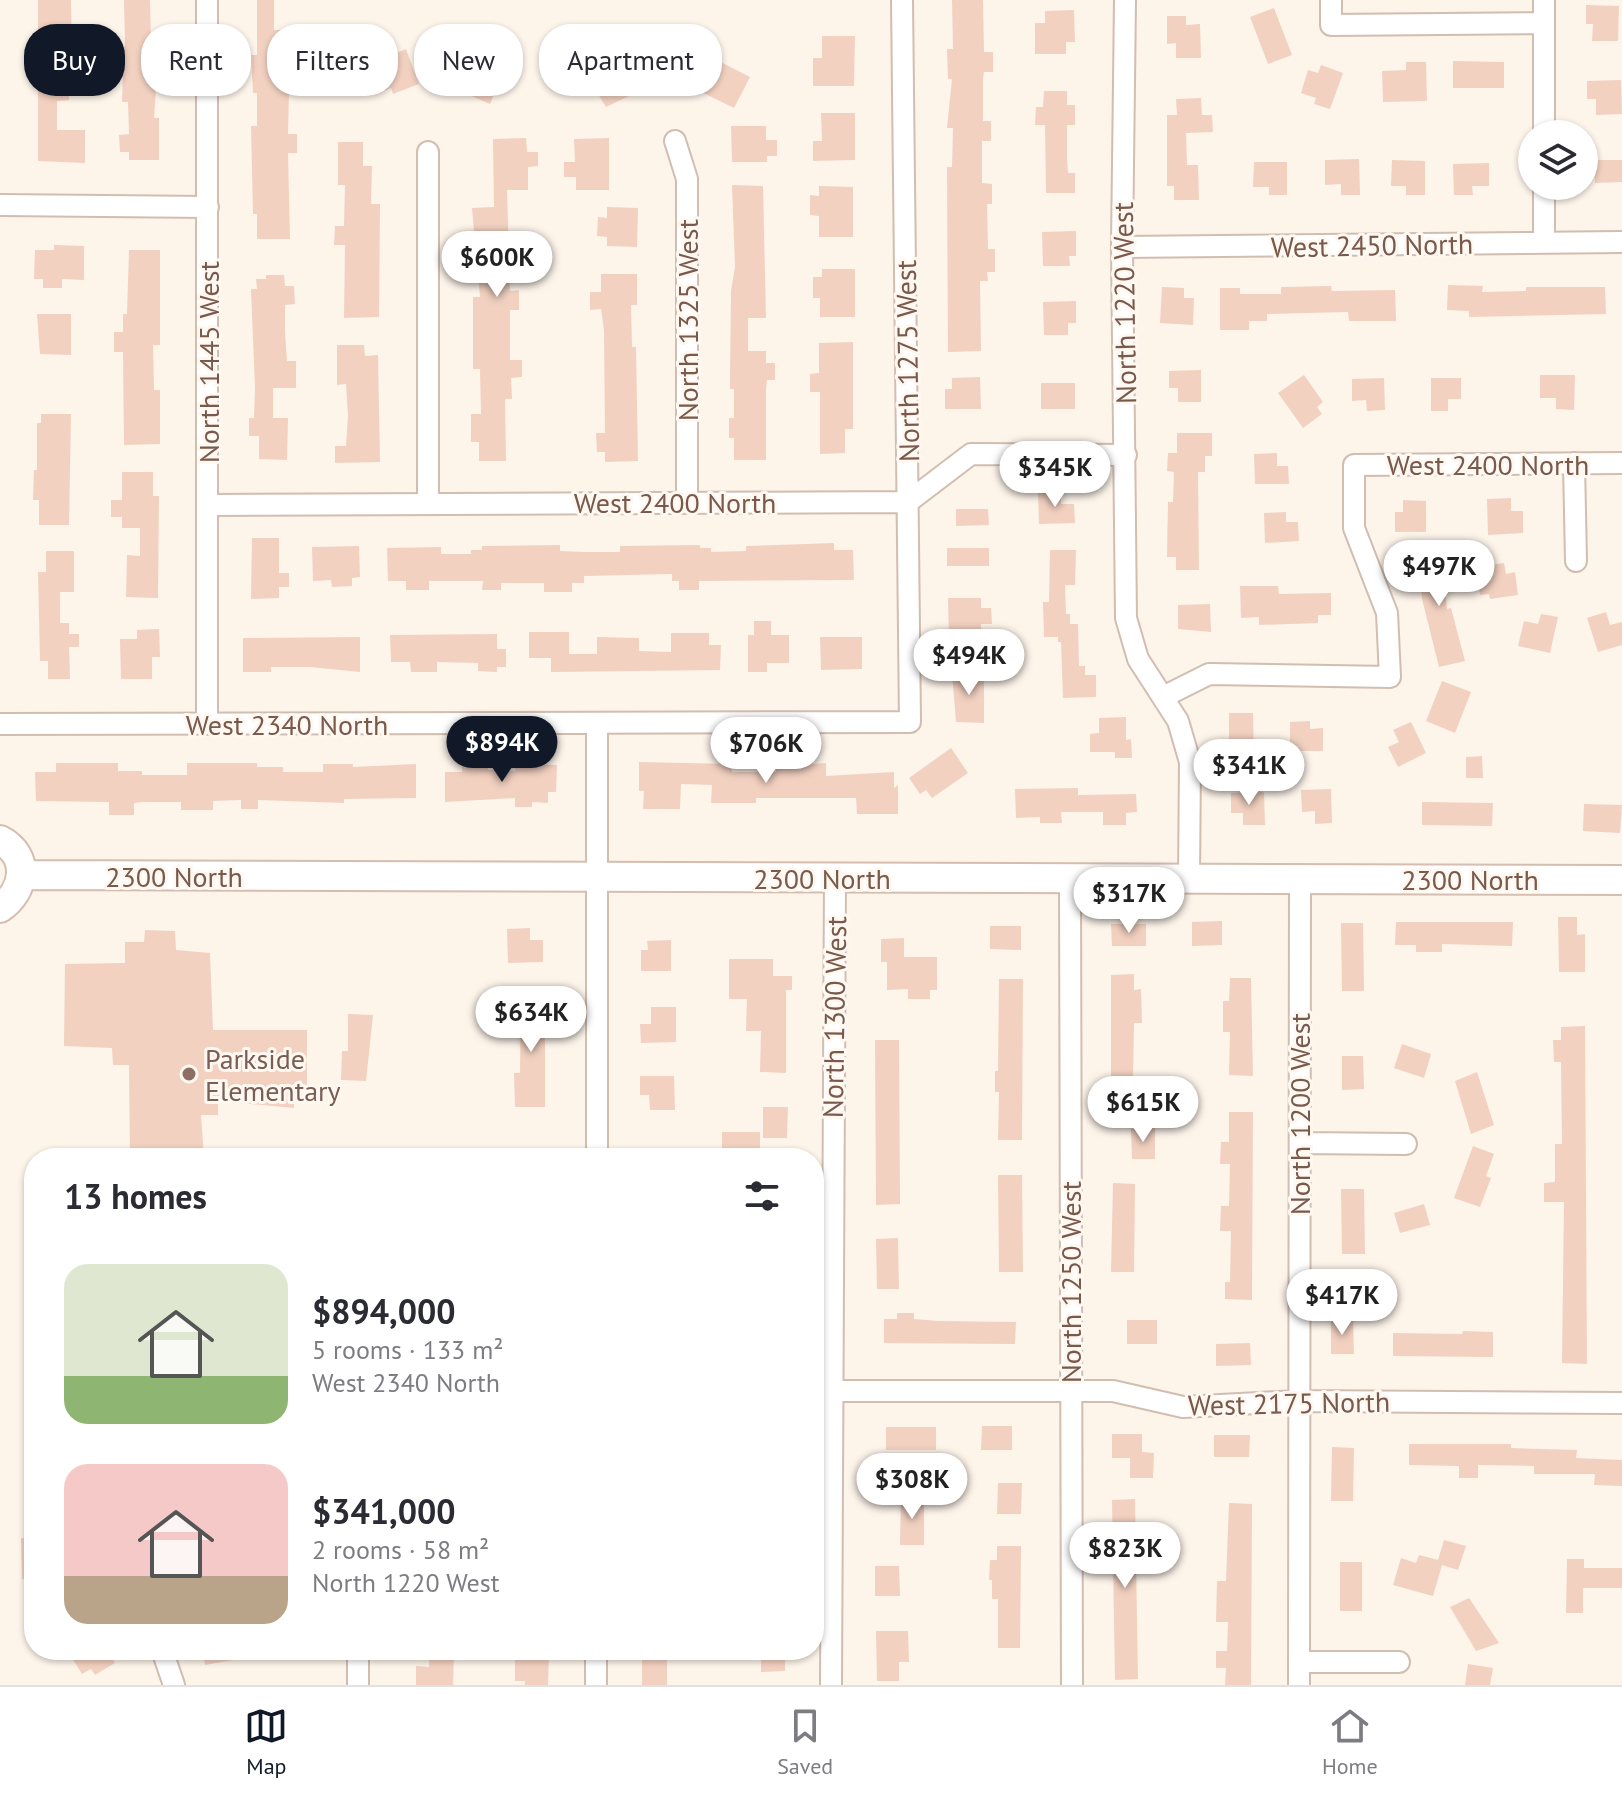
<!DOCTYPE html>
<meta charset="utf-8">
<style>
body{margin:0;font-family:"PT Sans",sans-serif;background:#f7f7f7;color:#2b2b33;height:100vh;display:flex;flex-direction:column;font-size:30px;white-space:nowrap}
*{box-sizing:border-box;margin:0}
p{font-size:26px;color:#7c7c81}
.icon{flex:none;width:44px;height:44px;fill:none;stroke:currentColor;stroke-width:2;stroke-linecap:round;stroke-linejoin:round}
.map{position:relative;flex:1;overflow:hidden}
.sheet{position:absolute;left:24px;top:1148px;width:800px;height:512px;display:flex;flex-direction:column;background:#fff;border-radius:32px;box-shadow:0 2px 6px #0004}
.sheet>*{flex:none}
.guide{position:absolute;left:24px;top:24px;width:800px;height:72px;display:flex;gap:16px}
.controls{position:absolute;left:1518px;top:120px;display:grid;gap:16px}
.controls a{display:grid;place-items:center;width:80px;height:80px;border-radius:50%;background:#fff;box-shadow:0 2px 6px #0004;font-size:40px}
.price{position:absolute;translate:-50% -68px;padding:0 18px;border-radius:28px;background:#fff;color:#222;font-size:26px;line-height:52px;filter:drop-shadow(0 2px 4px #0008)}
.price::after{content:'';position:absolute;left:50%;top:48px;width:24px;height:18px;margin-left:-12px;background:inherit;clip-path:polygon(0 0,100% 0,50% 100%)}
.price.selected{background:#111827;color:#fff}
ul{padding:0;list-style:none}
li{display:flex;align-items:center;gap:24px;height:200px;padding:0 40px}
li span{display:grid;place-items:center;flex:none;width:224px;height:160px;border-radius:24px;color:#555}
li>.icon{margin-inline-start:auto}
span .icon{width:96px;height:96px;fill:#fffc;stroke-width:1}
li b{font-size:34px}
h2{display:flex;justify-content:space-between;align-items:center;height:96px;padding:0 40px;font-size:34px}
.pill{padding:0 28px;border-radius:32px;background:#fff;box-shadow:0 2px 6px #0004;font-size:28px;line-height:72px}
.pill.selected{background:#111827;color:#fff}
.menu{display:flex;justify-content:space-around;align-items:center;height:112px;border-top:2px solid #e1e1e2;background:#fff;font-size:22px;color:#7c7c81}
.menu a{display:grid;justify-items:center;gap:4px}
.menu .selected{color:#111827}
.map>svg:first-child{display:block}
</style>
<div class="map">
<svg width="1622" height="1685" viewBox="0 0 1622 1685">
<rect width="100%" height="100%" fill="#fdf4ea"/>
<path fill="#f2d1c1" d="M38 0H71L72 54 80 53V85L69 86V100L57 101V130H85V163L38 161Z
M124 0H150L151 46H159L154 118H159V160H129V152H120L119 135 129 134 128 102H122L123 72 113 71V52H122L125 45Z
M257 0H274V30H290V59H299V79H290L289 93 288 134H297V153H288L290 239H257V214H253L251 126H257V93H253L251 55H257Z
M952 0H983L984 52H993V72H984L983 79V121H991V141H982V183L992 184V204H987L988 249H995V272H987L988 281H980L981 351 948 352 947 167H952L953 128H947L952 79H948L947 49H953Z
M1586 5 1619 6 1618 41H1592L1593 24H1586Z
M1274 8 1292 55 1268 64 1250 17Z
M1074 10 1075 42H1066V54H1035V23H1045V11Z
M1167 16H1186V25L1200 24 1201 58H1176V43L1167 44Z
M822 36H855L854 86H813V58H822Z
M615 47 628 69 636 63 650 86 606 107 590 81 610 68 602 55Z
M406 49 419 84 393 94 391 88 370 96 359 68Z
M697 50 750 77 734 108 681 82Z
M458 52 504 71 490 104 444 84Z
M1453 61 1504 62V88H1453Z
M1406 62H1426L1427 101 1383 102 1382 71 1406 70Z
M1321 65 1343 73 1330 109 1314 104 1316 98 1301 93 1308 70 1318 73Z
M1621 80 1622 114 1596 115V99H1587V81Z
M1044 91H1067V105H1075V125H1067V159L1068 173H1075V193H1046L1045 125H1035L1036 107H1043Z
M1201 98 1202 115H1212L1213 132 1186 133 1187 165H1198L1199 200H1174V186H1167V115H1177L1176 99Z
M821 113H855V160L813 161V141H822Z
M731 126H766V140H777V156H767V162H732Z
M526 138 527 152H538V166L528 167V190H507L510 291 519 290V310H510V360H522V377L511 378 512 399H505L506 461H479V442H471V414H481L480 369H473V297H480L472 208 494 207 493 139Z
M609 138V190H576V177H564V162H575L574 139Z
M338 142H363V166H372L371 204H380L379 317 344 318 345 245H334L335 226H344L345 185H338Z
M1359 159 1360 195H1341V184L1325 185V160Z
M1392 160 1425 161V195H1406V186H1391Z
M1594 160H1622V182L1595 183Z
M1254 162H1287V195H1269V187H1253Z
M1489 163V186H1472L1473 195H1454L1453 164Z
M732 185 763 186 766 318H748V351H766V363H775V380H767L766 390V460H734V438H729V418H734V389H730V378L731 291 735 267Z
M819 186 853 187V237H819V216L810 215V195L819 196Z
M607 207 638 208 637 247 607 246V237L597 236 598 217 607 218Z
M1076 231V256H1069L1070 266H1043L1042 232Z
M54 245 84 246V280L62 279V288H43V279H34L35 250H54Z
M129 250H160V345H153L154 390H160V444L124 445 123 352H114V332H123V314H127Z
M822 269H855V317H820V298H813V277H822Z
M601 274H637V305H631L632 347H636L638 461 605 462V452H597L596 433H605L604 330 601 309 590 310V292H601Z
M266 275H284L285 286H294L295 304 285 305V332L287 361H296V388H273V418H288L287 460 259 459V436H249V418H254L255 388 251 289H257L256 279H266Z
M1448 285 1483 286 1482 292 1526 291V287H1605L1606 314 1469 317V311L1447 310Z
M1331 286 1332 291 1395 290 1396 321H1349L1348 312 1267 314V321H1249V330H1220V288H1240V294H1281V287Z
M1162 287 1184 288V298H1194L1193 325 1160 323Z
M1076 301V323H1068V335H1044L1043 302Z
M37 314H71V355L40 354Z
M853 342V429H845V453L820 454V392H810V374L819 373V343Z
M337 345H364L365 356 378 355 380 462 335 463V446H346L348 416 346 384 337 385Z
M1201 370V402H1178V388H1169V371Z
M1304 375 1323 402 1317 407 1322 414 1303 428 1278 393Z
M1540 375H1575L1574 410 1556 409V398H1540Z
M980 377 981 409H945V389H952V378Z
M1384 378 1385 410 1367 411 1366 400 1352 401V379Z
M1431 378H1461V399H1448V411H1431Z
M1041 383H1075V409H1041Z
M41 414H71L69 525H39V500H33L34 470H37V423H41Z
M1177 433H1212V456H1205V472H1198L1199 570H1176V557H1167L1168 502H1173L1174 472 1167 471 1168 453H1177Z
M1277 453V466H1288L1289 484H1255L1254 454Z
M122 472H153V496H159L158 598 126 597 127 555 140 556V528H122V517H111V500H122Z
M1038 492H1061V504H1074L1075 523 1039 524Z
M1511 498V511H1523V533L1488 535 1487 499Z
M1403 500 1426 501V532H1395V512H1403Z
M956 509H988L989 525 956 526Z
M1286 512V522H1298L1299 541 1265 543 1264 513Z
M252 538H279V573H289V587H279V598L251 599Z
M834 543V550H853L854 580 699 581V590H679V581H672V574L584 576V583H572V592H544V583H501V590H482L483 581H429V590H406V581H388L387 548 441 547V554H471V550H482V546L560 545V551L584 552H620V546L700 545V548H711V552L746 551V546Z
M359 546 360 577 352 578V586L332 587 331 580 313 581 312 547Z
M947 548H989V566H947Z
M1441 548 1447 609 1451 608 1465 661 1439 667 1422 599 1417 550Z
M1050 550H1076L1075 585H1065L1066 614H1070V624H1078L1079 666H1085V675H1096V697L1063 698 1061 642H1058V637H1044L1043 602H1049Z
M46 551H74V592H60V623H69V634H79V647H69L70 679H48V661H40L38 572H46Z
M1504 563 1506 574 1515 572 1518 595 1490 599 1489 594 1480 595 1477 577 1485 576 1483 566Z
M1240 586H1278L1279 594 1331 593V615H1318V623L1259 625V617L1241 618Z
M948 598H981V608H991L992 624H981V640H949Z
M1210 604 1211 632 1178 629V605Z
M1606 612 1610 625 1622 622V645L1598 652 1587 618Z
M1541 614 1558 617 1550 653 1518 646 1524 621 1538 624Z
M754 621H771V635H789V663H767V672H748V635H754Z
M159 629 160 657H152V679H121L120 639H137V630Z
M529 632H569V654H597V637L639 638V651L671 652V633H709V645H721L720 670 551 672V658H529Z
M497 634V649H506V667H497V672L478 671V663L437 662V672H411L410 662H391L390 635Z
M360 637V672L310 667H271V672H243V638Z
M820 637H862V669L821 670Z
M952 673 984 674V723L956 722Z
M1442 681 1471 692 1455 733 1426 721Z
M1229 713H1253L1254 760H1229Z
M1126 717V740L1131 739 1132 758H1115V752H1090V734L1099 733V718Z
M1310 721V729L1323 728V751H1290V722Z
M1411 722 1426 753 1398 767 1388 747 1399 742 1393 730Z
M951 748 968 773 932 798 926 790 920 794 909 778Z
M1482 756 1483 778H1466V757Z
M462 762H488V770L515 771 516 764 557 765 556 792H548V803L532 802V807H515V798L445 802V772H462Z
M639 762 732 764V772H776V767L826 763V776L894 772V788L898 785V814H857L856 798H756V803H711L712 785 681 784 680 809H643L644 791H639Z
M56 763H118V771H142V775H187V763H257V767H283V772H323V764H353V767L416 764V798L344 799V803L258 800V809H241V800L213 801V810H181V802H142L134 803V815H109V802L36 801 35 772H56Z
M1078 788V795L1136 794 1137 812 1126 813V825H1103V812H1061L1062 823H1040V817L1016 818 1015 789Z
M1331 789 1332 823 1315 824V811L1302 812 1301 790Z
M1264 792 1265 825H1243V813H1231V793Z
M1422 802 1493 803 1492 826 1422 825Z
M1584 804 1622 805 1620 833 1583 831Z
M1558 917H1577V935L1585 934V972H1559Z
M1222 921V945L1192 946V922Z
M1396 922H1513L1512 946 1442 944V952H1416V945H1395Z
M1341 923H1363L1364 991H1342Z
M1111 924H1146V946H1112Z
M990 926H1021V950L990 949Z
M530 928V940H543V962L508 963 507 929Z
M145 930 175 931 176 950 210 953 213 1030H307V1085L294 1087V1108L218 1101V1115H201L204 1158H130L129 1065H113L112 1048 64 1046 65 964 125 963V942H144Z
M904 938V957H937V990H930V999H908V989L887 990V962H881V939Z
M671 940V971H641V950H648L647 941Z
M729 959H773V976H792V990H786V1073L760 1072 761 1031H746L747 999H729Z
M1134 974V990L1141 989 1142 1023H1134L1133 1077 1111 1076V975Z
M1230 978H1251L1253 1076 1229 1075 1230 1032H1223V1001H1229Z
M999 979H1023L1022 1140H998L999 1092H995V1071H998Z
M521 992H540V1012H545V1107H515L514 1073H520Z
M651 1007H676V1042L641 1043 640 1024H651Z
M348 1014 373 1015 366 1081 341 1080 342 1051H348Z
M1585 1026 1587 1364 1562 1363 1564 1202H1544V1183L1555 1182V1144H1562L1561 1062H1554L1553 1040H1561V1027Z
M875 1040H899L900 1204 876 1205Z
M1402 1044 1431 1054 1424 1078 1394 1068Z
M1342 1056H1363L1364 1089 1342 1090Z
M1477 1072 1494 1125 1471 1134 1455 1081Z
M640 1076H674L675 1110H650L649 1095H640Z
M763 1107H788L787 1138H763Z
M1229 1112H1253L1252 1300 1225 1299V1282H1230L1231 1231H1220L1221 1206H1229L1230 1164H1220L1221 1142H1229Z
M1155 1128V1159H1132L1131 1129Z
M722 1132H760V1158H722Z
M1473 1146 1494 1154 1486 1176 1491 1178 1480 1207 1454 1198Z
M998 1175H1022L1023 1272H999Z
M1113 1183 1135 1184 1134 1272H1111Z
M1341 1189H1364L1365 1254H1342Z
M1424 1204 1430 1225 1400 1233 1394 1213Z
M898 1238 899 1289H877L876 1239Z
M897 1313H914V1319L938 1321 1016 1322 1015 1344 884 1343V1319H897Z
M1127 1320H1157V1344H1127Z
M1331 1320H1353L1354 1354H1331Z
M1463 1331 1493 1332V1357L1393 1356V1333L1462 1334Z
M1250 1343 1251 1365 1216 1366V1344Z
M982 1426H1012V1450H981Z
M886 1427H936V1450H886Z
M1112 1434H1142V1452L1154 1453 1153 1478H1130V1458H1112Z
M1214 1435H1250L1249 1457H1214Z
M1409 1444H1511V1448L1577 1450 1576 1458 1622 1460V1486L1594 1485 1595 1474H1534V1466L1478 1465V1478H1459V1466L1409 1465Z
M1332 1447 1354 1448 1353 1501H1331Z
M998 1483H1022L1021 1514H997Z
M901 1496H924V1545H900Z
M1135 1499 1138 1679 1115 1680 1112 1500Z
M1229 1503 1252 1504 1251 1685H1225L1226 1668H1216V1651H1227L1228 1622H1216L1217 1581H1226Z
M21 1538H34V1579H22Z
M1444 1540 1466 1546 1458 1570 1442 1565 1433 1596 1393 1585 1401 1558 1416 1563 1419 1555 1438 1560Z
M997 1546H1021L1020 1648H998V1599H992V1580H989L990 1560H997Z
M1567 1559H1584V1568H1622V1588H1583V1613H1566Z
M1340 1562H1362V1611H1340Z
M875 1566H899L900 1596H875Z
M1469 1598 1499 1643 1476 1651 1450 1607Z
M876 1631H908L909 1662H899V1681H877Z
M67 1650H107L115 1663 95 1675 91 1669 82 1674Z
M203 1650H250V1657L205 1665Z
M761 1650H785V1671L761 1672Z
M429 1652 454 1653 453 1685H416V1666L429 1667Z
M515 1652 549 1653 548 1685H525V1681H515Z
M642 1654H667V1685H642Z
M1468 1664 1493 1668 1490 1685H1465Z"/>
<g fill="none" stroke-linecap="round" stroke-linejoin="round">
<defs>
<path id="street" d="M207 0V724
M1125 0 1122 247 1126 618 1138 659 1178 721 1190 762 1189 879
M1331 0V25L1544 23
M1544 134V0
M675 141 687 179V501
M0 205 208 207
M1544 243V186
M1122 247 1622 242
M1574 463 1576 561
M428 504V152
M208 505 908 502 971 454 1126 455
M1163 697 1209 674 1390 677 1387 613 1354 528V465L1622 463
M0 724 910 722 902 0
M1070 878 1072 1685
M1300 1143 1406 1144
M597 1158V723
M814 1391H1113L1183 1407 1298 1401 1622 1403
M162 1650 174 1685
M596 1650V1685
M1299 1662H1399
M358 1685V1650
M831 1685 835 878
M1299 1685 1300 879"/>
<path id="secondary" d="M0 840C31 856 25 891 0 908
M23 875 1622 880"/>
</defs>
<use href="#street" stroke="#d2bdb1" stroke-width="24"/>
<use href="#secondary" stroke="#d5bdaf" stroke-width="32"/>
<use href="#street" stroke="#fff" stroke-width="20"/>
<use href="#secondary" stroke="#fff" stroke-width="28"/>
</g>
<circle fill="#8d6e63" stroke="#fff8f1" stroke-width="3" cx="189" cy="1074" r="8"/>
<g text-anchor="middle" dominant-baseline="central" stroke-width="6" stroke-linejoin="round" paint-order="stroke">
<g font-size="28" fill="#78594c" stroke="#fff8f1">
<text transform="translate(1372 245) rotate(-1)">West 2450 North</text>
<text transform="translate(1124 303) rotate(-91)">North 1220 West</text>
<text transform="translate(687 320) rotate(-90)">North 1325 West</text>
<text transform="translate(907 361) rotate(-91)">North 1275 West</text>
<text transform="translate(208 362) rotate(-90)">North 1445 West</text>
<text x="1488" y="464">West 2400 North</text>
<text x="675" y="502">West 2400 North</text>
<text x="287" y="724">West 2340 North</text>
<text x="174" y="876">2300 North</text>
<text x="822" y="878">2300 North</text>
<text x="1470" y="879">2300 North</text>
<text transform="translate(834 1017) rotate(-89)">North 1300 West</text>
<text transform="translate(1299 1114) rotate(-90)">North 1200 West</text>
<text transform="translate(1070 1282) rotate(-90)">North 1250 West</text>
<text transform="translate(1289 1403) rotate(-1)">West 2175 North</text>
</g>
<g font-size="28" fill="#785e54" stroke="#fff8f1" text-anchor="start">
<text x="205" y="1058">Parkside<tspan x="205" dy="32">Elementary</tspan></text>
</g>
</g>
</svg>
<div class="controls">
<a><svg class="icon" aria-label="layers" viewBox="0 0 24 24"><path d="M12 4l9 5-9 5-9-5zM3 14l9 5 9-5"/></svg></a>
</div>
<b class="price" style="left:497px;top:299px">$600K</b>
<b class="price" style="left:1055px;top:509px">$345K</b>
<b class="price" style="left:1439px;top:608px">$497K</b>
<b class="price" style="left:969px;top:697px">$494K</b>
<b class="price selected" style="left:502px;top:784px">$894K</b>
<b class="price" style="left:766px;top:785px">$706K</b>
<b class="price" style="left:1249px;top:807px">$341K</b>
<b class="price" style="left:1129px;top:935px">$317K</b>
<b class="price" style="left:531px;top:1054px">$634K</b>
<b class="price" style="left:1143px;top:1144px">$615K</b>
<b class="price" style="left:1342px;top:1337px">$417K</b>
<b class="price" style="left:912px;top:1521px">$308K</b>
<b class="price" style="left:1125px;top:1590px">$823K</b>
<div class="guide">
<a class="pill selected">Buy</a>
<a class="pill">Rent</a>
<a class="pill">Filters</a>
<a class="pill">New</a>
<a class="pill">Apartment</a>
</div>
<section class="sheet">
<h2>13 homes<svg class="icon" aria-label="filters" viewBox="0 0 24 24"><path d="M4 7h16M4 17h16"/><circle cx="9" cy="7" r="2"/><circle cx="15" cy="17" r="2"/></svg></h2>
<ul>
<li><span style="background:linear-gradient(#dfe7d0 70%,#8fb573 0)"><svg class="icon" aria-label="home" viewBox="0 0 24 24"><path d="M3 11l9-7 9 7M6 9v11h12V9"/></svg></span><div><b>$894,000</b><p>5 rooms · 133 m²</p><p>West 2340 North</p></div></li>
<li><span style="background:linear-gradient(#f6c9c9 70%,#b9a48a 0)"><svg class="icon" aria-label="home" viewBox="0 0 24 24"><path d="M3 11l9-7 9 7M6 9v11h12V9"/></svg></span><div><b>$341,000</b><p>2 rooms · 58 m²</p><p>North 1220 West</p></div></li>
</ul>
</section>
</div>
<nav class="menu">
<a class="selected"><svg class="icon" aria-label="map" viewBox="0 0 24 24"><path d="M3 6l6-2 6 2 6-2v14l-6 2-6-2-6 2zM9 4v14M15 6v14"/></svg>Map</a>
<a><svg class="icon" aria-label="saved" viewBox="0 0 24 24"><path d="M7 4h10v16l-5-4-5 4z"/></svg>Saved</a>
<a><svg class="icon" aria-label="home" viewBox="0 0 24 24"><path d="M3 11l9-7 9 7M6 9v11h12V9"/></svg>Home</a>
</nav>
